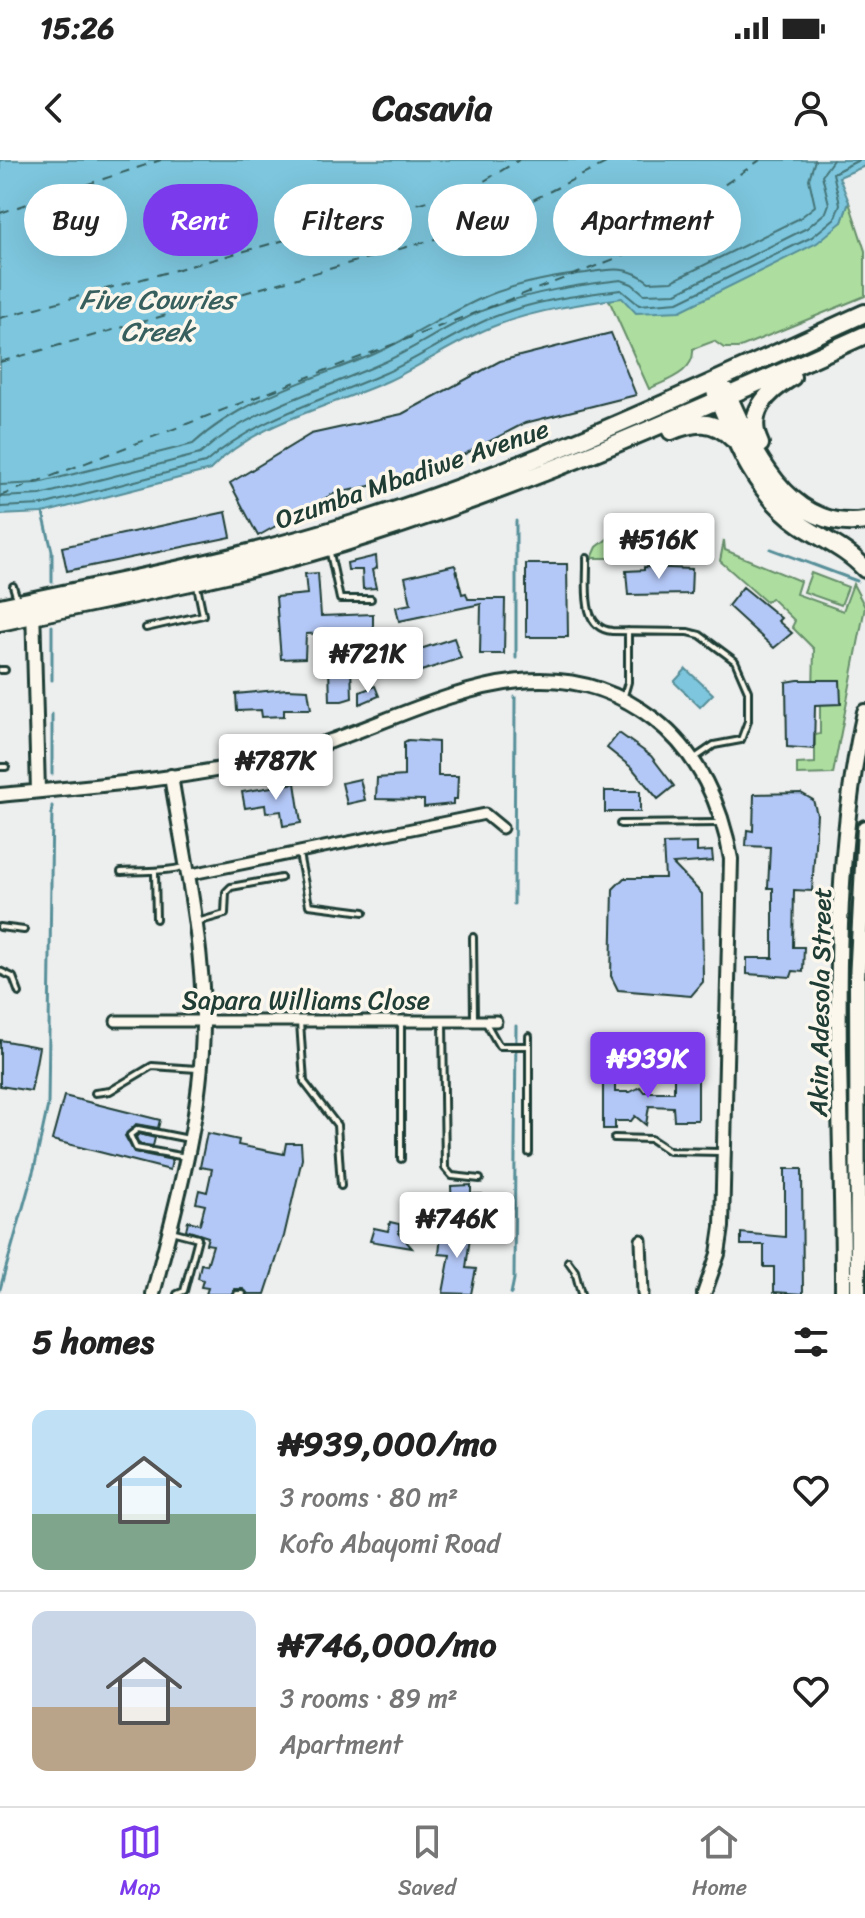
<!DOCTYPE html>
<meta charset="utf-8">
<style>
body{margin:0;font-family:Sriracha,sans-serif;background:#f6f6f6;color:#222;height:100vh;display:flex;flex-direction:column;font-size:30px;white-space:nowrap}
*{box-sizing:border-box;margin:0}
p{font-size:26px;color:#767676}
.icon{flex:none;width:44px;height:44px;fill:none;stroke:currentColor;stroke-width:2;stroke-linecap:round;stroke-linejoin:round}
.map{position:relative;height:1134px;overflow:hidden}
.sheet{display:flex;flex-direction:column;background:#fff;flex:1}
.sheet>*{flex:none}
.guide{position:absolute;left:24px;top:24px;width:818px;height:72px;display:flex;gap:16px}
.price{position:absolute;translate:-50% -68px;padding:0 18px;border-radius:8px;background:#fff;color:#222;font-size:26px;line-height:52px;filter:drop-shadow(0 2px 4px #0008)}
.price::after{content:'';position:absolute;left:50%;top:48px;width:24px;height:18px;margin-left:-12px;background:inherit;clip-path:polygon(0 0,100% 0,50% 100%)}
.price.selected{background:#7c3aed;color:#fff}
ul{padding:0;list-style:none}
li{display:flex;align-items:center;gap:24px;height:200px;padding:0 32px}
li+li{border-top:2px solid #e0e0e0}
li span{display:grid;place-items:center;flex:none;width:224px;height:160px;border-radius:16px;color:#555}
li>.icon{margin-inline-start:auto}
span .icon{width:96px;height:96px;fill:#fffc;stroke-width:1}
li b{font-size:34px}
h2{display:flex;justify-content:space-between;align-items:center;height:96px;padding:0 32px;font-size:34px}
.pill{padding:0 28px;border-radius:36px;background:#fff;box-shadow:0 8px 32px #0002;font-size:28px;line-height:72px}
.pill.selected{background:#7c3aed;color:#fff}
.status{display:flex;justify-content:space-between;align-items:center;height:56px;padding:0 40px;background:#fff;direction:ltr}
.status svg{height:22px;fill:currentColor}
header{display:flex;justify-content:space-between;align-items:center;height:104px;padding:0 32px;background:#fff;font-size:36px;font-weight:700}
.tab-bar{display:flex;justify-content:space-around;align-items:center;height:112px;border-top:2px solid #e0e0e0;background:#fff;font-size:22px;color:#767676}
.tab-bar a{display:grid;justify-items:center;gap:4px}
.tab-bar .selected{color:#7c3aed}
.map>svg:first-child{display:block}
</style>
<div class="status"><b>15:26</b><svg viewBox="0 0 49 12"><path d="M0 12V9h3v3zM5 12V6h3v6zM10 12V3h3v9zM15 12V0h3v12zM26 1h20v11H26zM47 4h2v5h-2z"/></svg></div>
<header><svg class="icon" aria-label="back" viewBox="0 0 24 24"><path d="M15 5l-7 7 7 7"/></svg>Casavia<svg class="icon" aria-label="person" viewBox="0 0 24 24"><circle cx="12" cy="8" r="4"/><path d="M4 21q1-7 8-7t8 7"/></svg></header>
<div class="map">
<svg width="865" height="1134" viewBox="0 0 865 1134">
<rect width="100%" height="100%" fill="#edeeee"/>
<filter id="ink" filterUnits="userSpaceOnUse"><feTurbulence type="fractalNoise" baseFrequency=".0125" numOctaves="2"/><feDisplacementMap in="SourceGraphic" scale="16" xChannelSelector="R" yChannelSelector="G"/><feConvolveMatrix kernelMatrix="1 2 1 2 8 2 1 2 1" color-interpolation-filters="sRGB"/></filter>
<g filter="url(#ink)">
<path fill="#adde9f" stroke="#668e6a" stroke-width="2" d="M849 42 865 91V136L738 188H724L714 181 693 189C695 212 667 220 649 229L609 140 842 62Z
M611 376 663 384 664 398H592L597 387Z
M724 380 725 390 800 421 796 434 843 451 853 424 865 447 833 614 797 615V604L815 603V575L820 574V535L813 534 814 489 792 467 795 461 771 438 766 442 720 401Z
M811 413 848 427 841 445 804 432Z"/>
<path fill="#7dc6dd" stroke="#578f99" stroke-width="2" d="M0 0H865V6L839 17 849 42 842 62 817 83 680 151 636 153 622 138C579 144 537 150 497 165 459 179 425 204 388 221 328 248 257 261 210 310L43 353 0 355Z
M686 509 713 534 700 547 674 522Z"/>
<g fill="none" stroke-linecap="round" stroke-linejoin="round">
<path stroke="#457478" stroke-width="2" d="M0 325 38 323 193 284C243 238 311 220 372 195 409 179 443 156 480 139 513 124 551 117 586 113 611 109 628 105 649 122L672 121 800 58 815 46 809 19 815 0
M0 337 40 335 200 294C251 248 318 232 380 204 417 188 451 162 489 148 532 132 576 125 621 120L632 124 644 134 676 133 807 68 826 52 829 44 822 15 833 0
M0 347 42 345 205 303C256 258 321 241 383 214 420 198 453 174 491 158 532 141 577 135 621 130L639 145 678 142 812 77 835 58 840 44 833 13 859 0"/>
<path stroke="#578f99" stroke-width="3" d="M43 353 52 391V422
M771 389 857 421
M52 466V520
M516 498V361
M52 554V614
M514 744 515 537
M0 1129 35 1005 48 945 52 646
M511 1134 514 1119 516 866"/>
<path stroke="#365f5e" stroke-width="2" stroke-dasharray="10 8" stroke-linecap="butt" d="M0 53 161 0
M0 158 471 29 519 0
M0 202 481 66 612 0
M0 336 622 96 760 0"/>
</g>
<path fill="#b4c8f7" stroke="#1f3d34" stroke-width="2" d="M611 173 636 235 525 263 426 314 333 334 258 376 230 323 311 274 402 254 500 201Z
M226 352 231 377 67 411 62 387Z
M376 396 377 408 372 410 376 428 363 429 362 410H348L347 403Z
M526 404H567L568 477H526Z
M455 405 462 434 466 433 468 439H505L504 494H480L481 444 399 461 396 447 411 444 405 417Z
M644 407 692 409 691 434 628 435 626 411 644 410Z
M318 413 321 456 373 454V471L350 472 352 538 342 541H330L328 473 306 474 305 498 281 499 276 437 307 434 305 414Z
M743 427 781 458 778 461 792 473 774 488 728 446Z
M454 478 461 498 409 515 402 495Z
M798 520H840L841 544 815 545 814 589 787 587 786 522Z
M375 526 379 536 360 544V532Z
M287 529 308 530 311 549H284V556L262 557 261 550 237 551 236 534Z
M619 573 651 596 674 626 658 639 632 608 607 588Z
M408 580 438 582V616H458L457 639H453V644L424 647V640L376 639 377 618 404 616V582Z
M360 619 365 640 347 644 342 623Z
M295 623 301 663 283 666 281 651 266 653 265 645 245 648 242 632Z
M605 631H640V652H605Z
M801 633 813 640 817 654 812 731 794 730 793 787H804L803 812 793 811 791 817 747 814V798H773V728H768L770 687 746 686 747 670 753 671 754 634Z
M697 683V692L712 691 713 701 673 704 702 734 703 822 691 836 618 830 611 816 613 729 624 718H665L663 684Z
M0 880 39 887 31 931 0 926Z
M603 906H615V932H630L640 927 644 932H674V915H698V960H674L673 947 649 946 646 965 635 956 631 961H615V969H603Z
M64 936 160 960 158 968 136 964 125 976 134 992 172 1000 170 1010 52 980Z
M207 973 239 980 238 985 284 994 286 983H301L302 999 284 1076 265 1134H248L243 1129H235L232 1134H206L208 1128 201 1127 203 1120 198 1118 201 1104 207 1105 213 1085 206 1084 208 1077 186 1070 188 1061 200 1064 205 1045 196 1043 199 1030 207 1032 212 1009 200 1007Z
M139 974 155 978 153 986 139 984 136 977Z
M785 1009H802L803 1134 774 1132V1107H764V1085H741V1073L785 1077Z
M471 1025V1034H482L483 1056H472V1051L452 1052 451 1026Z
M390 1062 399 1064V1073L412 1088 370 1081 374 1068 388 1071Z
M442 1066 471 1069 466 1108 476 1109 471 1134 443 1133 450 1095 439 1094Z"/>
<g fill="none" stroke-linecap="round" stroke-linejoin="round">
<defs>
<path id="lane" d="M330 393 340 439H371
M587 398C588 423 579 468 612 471L688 472 700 475 735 501 748 531V561L741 580 714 585 695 598
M13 426 17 439
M146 468 203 455 197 426
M0 510H5
M623 539 628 522V471
M0 607H6
M620 664 720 663
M299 694 309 745 364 752
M121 712C144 710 161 713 183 707
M155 713 156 759
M197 762 225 754 226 732 231 727 281 718
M0 767 24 770
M473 777 474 858
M0 811 13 817 19 833
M401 861V999
M300 862 304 922 337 965 341 1026
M443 863 445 1008 452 1016 480 1019
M486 863 499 886H528
M529 876V993
M95 933 110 931 152 906 197 909
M614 978 651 979 669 991 720 992
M186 997 136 988 130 975 138 969 189 979
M171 1071 198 1078 184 1131 177 1134
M568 1101 575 1111 581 1134
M237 1134H243"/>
<path id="street" d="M187 715 485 654 502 668
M116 861H496
M641 1080 643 1134"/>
<path id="secondary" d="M33 447 38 631
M0 635C94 626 190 619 282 596 405 566 532 465 654 559 698 593 722 645 731 699L722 1067 718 1094 704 1134
M153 1134C176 1046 202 956 203 865 204 782 184 698 171 616"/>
<path id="primary" d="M843 1134C844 944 823 739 865 552
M858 1134 857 820 865 668"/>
<path id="highway" d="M715 231C735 280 754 332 800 364 822 379 847 389 865 409
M726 231C751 288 788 373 865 361
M671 271C695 261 714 259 733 279
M760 284C745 253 767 232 792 217
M0 447C121 422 242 399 360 362 534 307 699 228 865 153
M0 462C124 435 250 414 371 374 540 320 703 248 865 175"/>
</defs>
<use href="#lane" stroke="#1f3d34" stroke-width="10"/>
<use href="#street" stroke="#1f3d34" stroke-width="15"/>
<use href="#secondary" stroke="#1f3d34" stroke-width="18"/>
<use href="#primary" stroke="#1f3d34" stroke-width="20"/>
<use href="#highway" stroke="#1f3d34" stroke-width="22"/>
<use href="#lane" stroke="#fbf7ec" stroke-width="4"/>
<use href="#street" stroke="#fbf7ec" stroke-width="9"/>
<use href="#secondary" stroke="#fbf7ec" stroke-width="12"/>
<use href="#primary" stroke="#fbf7ec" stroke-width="14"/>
<use href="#highway" stroke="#fbf7ec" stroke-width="16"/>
</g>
</g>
<g text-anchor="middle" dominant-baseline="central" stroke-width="7" stroke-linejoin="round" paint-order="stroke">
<g font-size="26" fill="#1f3d34" stroke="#fbf7ec">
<text transform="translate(412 314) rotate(-19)">Ozumba Mbadiwe Avenue</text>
<text x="306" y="840">Sapara Williams Close</text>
<text transform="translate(820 842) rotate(-89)">Akin Adesola Street</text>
</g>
<g font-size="28" font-style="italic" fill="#365f5e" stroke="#fbf7ec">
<text x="157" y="139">Five Cowries<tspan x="157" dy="32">Creek</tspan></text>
</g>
</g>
</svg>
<b class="price" style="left:659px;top:421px">₦516K</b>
<b class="price" style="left:368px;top:535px">₦721K</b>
<b class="price" style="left:276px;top:642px">₦787K</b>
<b class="price selected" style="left:648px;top:940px">₦939K</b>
<b class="price" style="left:457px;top:1100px">₦746K</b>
<div class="guide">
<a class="pill">Buy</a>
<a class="pill selected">Rent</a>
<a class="pill">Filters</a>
<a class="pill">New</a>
<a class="pill">Apartment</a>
</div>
</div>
<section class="sheet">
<h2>5 homes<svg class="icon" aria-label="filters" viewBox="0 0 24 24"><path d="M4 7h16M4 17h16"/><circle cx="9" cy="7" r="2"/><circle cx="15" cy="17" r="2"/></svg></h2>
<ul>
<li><span style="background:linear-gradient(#bfe0f5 65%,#7fa58c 0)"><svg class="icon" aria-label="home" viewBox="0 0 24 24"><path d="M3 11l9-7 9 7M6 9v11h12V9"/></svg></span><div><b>₦939,000/mo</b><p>3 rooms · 80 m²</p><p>Kofo Abayomi Road</p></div><svg class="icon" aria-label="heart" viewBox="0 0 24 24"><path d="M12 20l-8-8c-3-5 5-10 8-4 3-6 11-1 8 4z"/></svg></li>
<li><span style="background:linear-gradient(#c9d6e8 60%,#b9a48a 0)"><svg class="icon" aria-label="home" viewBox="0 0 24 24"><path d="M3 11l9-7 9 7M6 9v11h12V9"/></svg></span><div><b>₦746,000/mo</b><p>3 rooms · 89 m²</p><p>Apartment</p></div><svg class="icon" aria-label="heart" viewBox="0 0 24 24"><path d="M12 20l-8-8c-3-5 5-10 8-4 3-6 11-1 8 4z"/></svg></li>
</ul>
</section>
<nav class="tab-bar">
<a class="selected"><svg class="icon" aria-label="map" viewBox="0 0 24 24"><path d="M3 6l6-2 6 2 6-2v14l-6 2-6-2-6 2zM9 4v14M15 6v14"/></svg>Map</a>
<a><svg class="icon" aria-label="saved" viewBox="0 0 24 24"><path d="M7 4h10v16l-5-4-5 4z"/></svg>Saved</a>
<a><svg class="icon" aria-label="home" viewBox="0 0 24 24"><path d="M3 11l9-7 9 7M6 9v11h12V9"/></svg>Home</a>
</nav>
